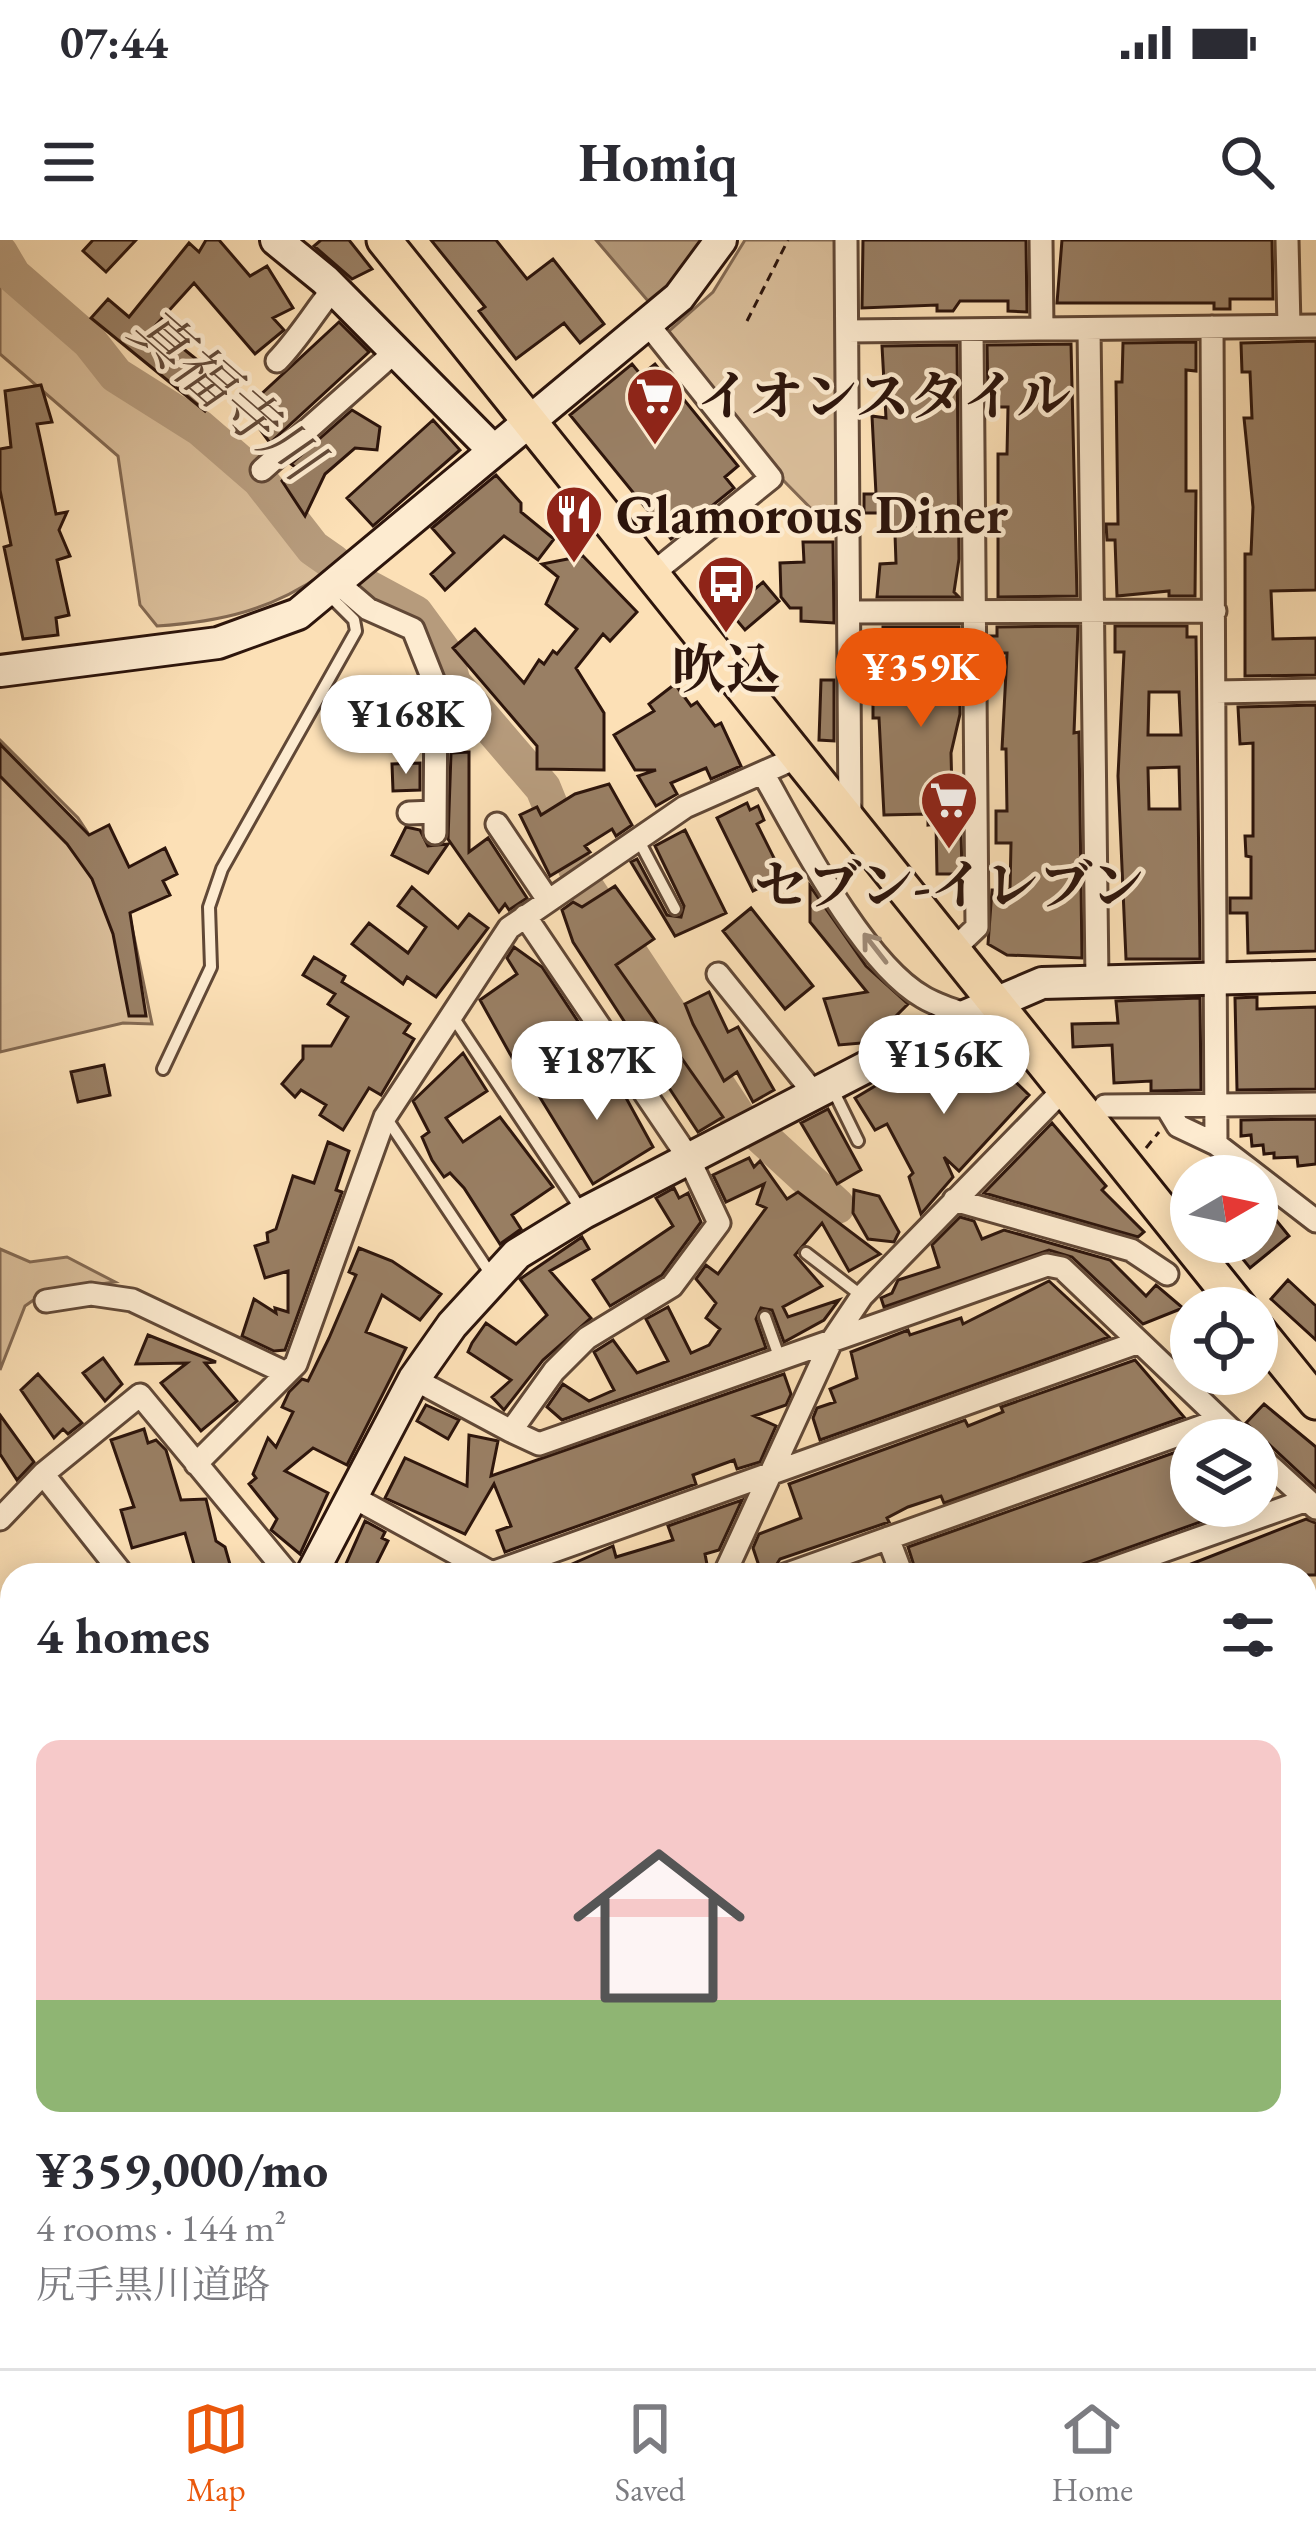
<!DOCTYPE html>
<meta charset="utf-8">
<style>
body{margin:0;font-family:"EB Garamond","Noto Serif JP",serif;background:#f7f7f7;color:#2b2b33;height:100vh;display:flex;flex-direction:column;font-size:45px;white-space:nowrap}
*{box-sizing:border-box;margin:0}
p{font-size:39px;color:#7c7c81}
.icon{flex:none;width:66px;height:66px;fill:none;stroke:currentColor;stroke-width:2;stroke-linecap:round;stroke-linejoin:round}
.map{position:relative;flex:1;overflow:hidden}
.side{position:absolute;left:0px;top:1323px;width:1317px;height:807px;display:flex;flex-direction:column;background:#fff;border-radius:36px 36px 0 0;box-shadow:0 6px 30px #0003}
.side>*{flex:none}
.needle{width:78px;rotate:81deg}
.controls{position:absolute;left:1170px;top:915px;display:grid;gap:24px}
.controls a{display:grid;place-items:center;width:108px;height:108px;border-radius:50%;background:#fff;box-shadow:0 6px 30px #0003;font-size:60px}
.price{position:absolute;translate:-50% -102px;padding:0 27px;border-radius:42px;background:#fff;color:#222;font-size:39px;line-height:78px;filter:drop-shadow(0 3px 6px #0008)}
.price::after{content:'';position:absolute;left:50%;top:72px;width:36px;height:27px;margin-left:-18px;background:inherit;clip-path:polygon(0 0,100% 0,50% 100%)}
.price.selected{background:#ea580c;color:#fff}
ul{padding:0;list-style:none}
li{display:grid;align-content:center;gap:24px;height:636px;padding:0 36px}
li+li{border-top:3px solid #e1e1e2}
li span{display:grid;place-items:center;height:372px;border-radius:24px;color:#555}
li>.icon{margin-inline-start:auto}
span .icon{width:216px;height:216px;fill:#fffc;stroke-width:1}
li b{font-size:51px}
h2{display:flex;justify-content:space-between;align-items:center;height:144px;padding:0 36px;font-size:51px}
.status{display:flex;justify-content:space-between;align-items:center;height:84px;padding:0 60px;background:#fff;direction:ltr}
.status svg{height:33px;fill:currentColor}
header{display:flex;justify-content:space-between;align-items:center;height:156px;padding:0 36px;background:#fff;font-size:54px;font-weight:700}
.tabs{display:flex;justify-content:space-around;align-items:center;height:168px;border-top:3px solid #e1e1e2;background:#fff;font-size:33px;color:#7c7c81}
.tabs a{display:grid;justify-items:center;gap:6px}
.tabs .selected{color:#ea580c}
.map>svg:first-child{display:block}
</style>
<div class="status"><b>07:44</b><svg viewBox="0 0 49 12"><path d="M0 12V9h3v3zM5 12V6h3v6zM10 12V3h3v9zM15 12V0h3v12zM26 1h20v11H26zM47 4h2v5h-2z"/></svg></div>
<header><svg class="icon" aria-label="menu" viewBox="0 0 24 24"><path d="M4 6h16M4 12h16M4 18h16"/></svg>Homiq<svg class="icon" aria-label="search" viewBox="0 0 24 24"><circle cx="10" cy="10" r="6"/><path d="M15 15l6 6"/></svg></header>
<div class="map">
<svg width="1316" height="2128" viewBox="0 0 1316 2128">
<rect width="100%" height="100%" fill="#fce0b6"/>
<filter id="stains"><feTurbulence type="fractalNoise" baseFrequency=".00167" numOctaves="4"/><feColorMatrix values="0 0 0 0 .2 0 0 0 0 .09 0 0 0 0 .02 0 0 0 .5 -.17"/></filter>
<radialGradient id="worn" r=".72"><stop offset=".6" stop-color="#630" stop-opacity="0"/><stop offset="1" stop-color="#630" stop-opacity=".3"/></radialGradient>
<path fill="#d9bd99" stroke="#836952" stroke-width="3" d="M745 0H835L836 294 782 239 667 93 713 52Z
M0 21 117 143 200 194 256 245 324 323 323 334C271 370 220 382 157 386L140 365 118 216 0 114Z
M0 500 78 578 124 648 152 784 123 783 0 812Z
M0 1009 30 1022 67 1017 115 1042 45 1052 25 1066 0 1130Z"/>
<path fill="#b69b7c" stroke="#7f654f" stroke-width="3" d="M596 0H704L673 41 648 61Z"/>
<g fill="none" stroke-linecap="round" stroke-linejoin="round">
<path stroke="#b69b7c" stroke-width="36" d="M0 13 13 35 90 102 116 135 200 188 260 240 313 308 333 322
M365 346 415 373 445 414 453 443 543 548 577 631
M585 646 737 875
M762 897 837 966"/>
</g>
<path fill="#997f64" stroke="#2d150c" stroke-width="3" fill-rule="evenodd" d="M93 0H136L106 32 83 11Z
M206 0H219L250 36 267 26 293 68 273 78 284 90 255 114 194 43 155 86 226 143 205 171 91 78 108 59 129 77 189 3 199 12Z
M321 0H349L372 29 352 39 314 6Z
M431 0H496L527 39 553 19 604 84 580 103 564 83 516 119 479 71 485 67Z
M863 0H1026L1027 72 1008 71V61H960L953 71H937V65L862 68Z
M1062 0H1272L1273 59H1230V69H1214V63H1057Z
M339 82 369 112 270 203 245 169Z
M1316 101V350L1271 351 1273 399 1316 398V435L1245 436V314H1251L1253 267 1244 178H1252L1250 132H1242L1241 103Z
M1196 102V131L1186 130V251H1196L1195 356H1169V351L1117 356 1115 300H1107L1106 284H1118L1116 142H1122L1123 103Z
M1071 104 1077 356 998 357V214H1007L1008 167H993V157H988L987 105Z
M957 105 959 319 954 352 959 357H877L880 324 896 323 895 294H882L883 273H864V254H876L872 176 886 178 882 106Z
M632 124 641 135 655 124 738 226 725 237 734 248 671 299 570 175Z
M41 145 52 182 37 184 42 207 56 274 67 272 59 290 70 316 57 320 69 375 56 378 58 395 23 399 4 307 11 305 0 250V209L11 207 5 151Z
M352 170 380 187 377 210 355 208 325 234 305 276 282 241 295 227 291 224Z
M433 180 460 210 373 286 347 258Z
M496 235 521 263V272L554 299 538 320 504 296 445 350 431 334 454 313 432 288Z
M803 302H833L834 383 801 381V368H790L781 357 780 323 804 322Z
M583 316 637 372 610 401 603 394 576 428 604 473V530L537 529V506L453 408 475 389 524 443 539 420 544 424 553 411 557 414 577 389 546 364 558 337 542 324Z
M763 342 779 361 745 390 729 371Z
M1078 386 1074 493 1079 492 1082 718 1007 715 988 704 992 650H1010L1011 603H996V571H1007L1006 509H1002L1007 413H990V396H997V387Z
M1115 386H1187V397H1196L1200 719H1126L1118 536 1124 412H1115ZM1149 452H1179L1181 495H1148ZM1179 527 1180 569H1149L1148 528Z
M883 387H959L960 474 951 513 953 591H961L962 634H937L936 584 928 585V574L884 575 879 478H873V456L883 457Z
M821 440H834V501L819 500Z
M675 444 691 466 697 462 715 486 721 483 741 526 711 539 706 528 671 543 677 554 656 566 638 536 656 530H635L614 495 654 471 649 464Z
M1316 465V711L1248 713 1247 673H1230V658H1251V617L1246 616 1245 596H1253V503L1240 504 1238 467Z
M462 468 482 493 462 509 451 494V477Z
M0 504 89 595 109 585 129 627 165 608 177 634 163 641 170 655 130 673 146 776H129L113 694 92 639 67 604 0 536Z
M469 512V612L488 598 527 658 509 670 505 664 499 672 448 599 451 513Z
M420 523V550L393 551 392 524Z
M609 544 632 585 616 596 612 589 585 606 590 612 550 636 520 575 537 567 541 575 575 554Z
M747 563 750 570 758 566 764 580 757 584 783 636 753 651 717 578Z
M406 587 420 590 428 606 448 604 428 633 392 615Z
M685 590 726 673 675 696 631 622 637 619 667 675 681 677 684 666 655 606Z
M615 646 654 699 616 725 723 877 698 892 654 825 661 820 641 794 635 798 573 702 562 670 573 662 582 667Z
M810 646 866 726 908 764 890 782V793L873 802 839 805 824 759 867 752 810 682Z
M412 647 458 688 469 674 488 688 436 757 407 737 403 744 352 704 369 683 408 713 426 687 398 666Z
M751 668 813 746 785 769 723 691Z
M514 707 542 727 585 792 581 795 585 802 554 824 546 812 519 830 480 760 517 734 507 718Z
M314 717 345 736 342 742 410 784 404 793 414 799 381 855 369 848 343 890 320 875 326 865 301 850 295 857 282 844 303 819V806H331L348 777 328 764 335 754 303 735Z
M709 752 728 792 738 787 774 850 753 862 737 832 724 841 693 784 685 764Z
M1257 757V769L1316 767V849L1237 850 1235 758Z
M1200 758 1201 850 1151 851V841L1114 843 1112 805 1073 807 1072 784 1118 783 1116 761Z
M989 804 999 826 1029 855 959 931 944 917 953 937 921 974 909 937 913 933 887 884 875 890 855 858 892 836 902 848Z
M463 813 487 851 446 878 463 902 500 877 553 947 512 975 521 989 500 1004 464 948 450 933 444 937 432 920 422 897 429 892 413 861Z
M104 825 110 855 78 862 71 832Z
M608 825 653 907 593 944 536 851 555 838 567 855Z
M828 869 861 930 837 944 801 883Z
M1316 879V924L1298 926 1297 917 1274 918V913L1264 914 1263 905 1252 906 1251 895 1241 896V880Z
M1052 883 1106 946 1102 950 1144 992 1138 997 984 953Z
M328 902 349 911 336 950 342 952 285 1110 274 1111 242 1096 254 1059 276 1073 275 1068 288 1072V1031L265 1038 255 1006 268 1002 267 993 276 989 293 936 314 943Z
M749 918 754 927 760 921 787 959 798 952 880 1014 849 1031 822 983 795 1015 822 1046 783 1067 788 1077 839 1060 824 1080 784 1102 772 1070 761 1068 756 1079 766 1108 562 1180 547 1167 563 1144 589 1161 614 1150 594 1112 613 1100 637 1133 668 1121 646 1079 668 1067 691 1113 709 1105 720 1089 706 1078 716 1063 696 1039 706 1025 718 1034 766 968 757 964 764 944 726 962 713 935Z
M674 948 679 958 688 953 701 982 662 1035 610 1066 593 1040 673 986 656 958Z
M854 950 879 956 899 992 894 1002 868 999 853 973Z
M1257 972 1268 986 1276 980 1289 996 1250 1028 1229 1002H1257Z
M960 977 974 981 982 999 1004 990 1110 1020 1146 1056 1156 1045 1183 1068 1143 1084 1072 1017 1049 1010 884 1067 881 1058 892 1053 898 1040 939 1027 932 1005Z
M582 997 589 1009 550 1031 591 1078 543 1120 504 1170 492 1157 511 1140 468 1112 472 1103 486 1083 516 1104 547 1075 520 1039Z
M359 1008 392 1021 441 1054 420 1080 382 1055 366 1092 406 1108 347 1225 313 1208 285 1231 328 1253 300 1314 271 1290 277 1279 249 1244 256 1238 253 1234 268 1198 276 1207 293 1172 282 1167 289 1152 302 1139 308 1141 329 1098 356 1035 349 1032Z
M1288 1040 1316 1066V1100L1271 1059Z
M1049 1041 1109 1097 820 1200 813 1178 817 1168 835 1162 830 1149 857 1138 851 1112 908 1090 910 1095 961 1078 963 1084Z
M148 1095 216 1122 205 1123 237 1161 201 1191 161 1143 187 1123 136 1124Z
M103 1118 122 1144 105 1161 83 1133Z
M1135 1120 1184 1177 944 1263 941 1256 908 1267 887 1278 889 1282 780 1319 770 1335H762L753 1308 759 1294 801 1278 789 1244 965 1180 968 1186 1003 1172 1001 1167Z
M38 1134 82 1183 68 1194 63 1189 54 1198 21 1150Z
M784 1134 791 1154 786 1165 754 1176 776 1186 760 1222 737 1229 734 1220 693 1235 696 1244 505 1312 497 1291 511 1286 494 1244 465 1294 385 1258 405 1218 467 1246 469 1195 498 1201 491 1236Z
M1264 1164 1316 1207V1248L1246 1183Z
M426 1165 459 1180 448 1199 417 1181Z
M0 1175 34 1222 17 1240 0 1214Z
M144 1189 148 1203 156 1200 166 1210 181 1260 206 1259 216 1301 225 1307 233 1335H197L185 1293 132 1308 121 1270 134 1267 111 1200Z
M1179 1211 1191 1242V1266H1245L1052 1335H917L908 1307Z
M742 1260 719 1310 705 1314 709 1335H648L646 1328 637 1327 614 1335H547L613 1306 616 1317 673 1300 668 1286Z
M1306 1279 1316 1283V1335H1264L1261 1328 1244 1335H1163Z
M365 1281 385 1292 382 1298 388 1301 371 1335H341Z"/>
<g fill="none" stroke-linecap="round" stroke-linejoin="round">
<defs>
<path id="lane" d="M638 599 675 669
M453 777 582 971
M163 829 211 727 209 667 222 629 356 391 354 380 328 354
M833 850 858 901
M387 879 492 1036
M806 1013 862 1056
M765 1077 780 1119"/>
<path id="street" d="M846 0 850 582
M1041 0 1042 89
M1287 0 1289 86
M647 83 771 238 652 334
M1212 87 1216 904
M1089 89 1097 739
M847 91 1316 86
M277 121C300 97 314 72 334 48
M262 230 396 111
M340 345 368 369 413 389 436 447 435 593
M851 372 1215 371
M1216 452 1316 450
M764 535C799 597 863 723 923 757 936 765 953 770 967 775
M409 573 435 572
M497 584 548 660
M525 676 688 917 719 983 672 1046 587 1098 554 1131 511 1191 539 1204 1047 1025 1062 1028 1242 1200
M953 710 977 687 972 90
M718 734 814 853
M1105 866 1316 864
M1166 866 1178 886 1216 904 1316 981
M954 960 1131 1010 1167 1034
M46 1061 91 1054 132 1060 286 1133
M414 1139 511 1191
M1257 1214 1316 1268
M196 1224 296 1124 385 877 509 688 685 567 798 517
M43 1234 123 1335
M353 1257 492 1333 1139 1102
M0 1279 43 1234 140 1155 289 1335
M888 1298 902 1335
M724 1335 831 1102 862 1056 1064 849
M785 1335 1220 1180
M1095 1335 1307 1260
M1305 1374 1316 1370
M0 1382 12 1397
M1305 1483 1316 1479
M1305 1585 1316 1616
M0 1594 12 1609
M0 1694 12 1700
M1305 1703 1316 1699
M1305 1838 1316 1762
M0 2017 12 2024
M0 2103 12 2081
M588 2118 599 2128
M137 2128 142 2118
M281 2128 287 2118
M621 2128 634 2118
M815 2128 829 2118
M976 2128 980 2118
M1262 2128 1264 2118"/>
<path id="secondary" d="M276 0 325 40 491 208
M0 431 218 403 298 374 679 57 721 0
M311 1335 414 1139 452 1085 517 1014 584 973 967 775 1042 743 1316 736
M0 1664 12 1653
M0 1853 12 1859
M407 2118 415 2128"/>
<path id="primary" d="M384 0 1240 1068
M1257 1089 1316 1162"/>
</defs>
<use href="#lane" stroke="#614836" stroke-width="16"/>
<use href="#street" stroke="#614836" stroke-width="27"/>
<use href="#secondary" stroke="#2d150c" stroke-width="36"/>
<use href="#primary" stroke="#2d150c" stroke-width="39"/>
<path stroke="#2d150c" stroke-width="3" stroke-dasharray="9 6" stroke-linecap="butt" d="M747 81 788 0
M1146 908 1159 892
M1305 1872 1316 1873"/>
<use href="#lane" stroke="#fdebd0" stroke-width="10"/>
<use href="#street" stroke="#fdebd0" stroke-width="21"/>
<use href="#secondary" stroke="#fdebd0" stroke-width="30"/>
<use href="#primary" stroke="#fce0b6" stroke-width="33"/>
</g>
<defs><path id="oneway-shaft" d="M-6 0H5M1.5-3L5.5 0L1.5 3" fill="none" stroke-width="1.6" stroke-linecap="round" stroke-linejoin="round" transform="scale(3)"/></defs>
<use stroke="#9f8b78" href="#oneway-shaft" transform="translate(875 708) rotate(-128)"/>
<defs>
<symbol id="supermarket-pin" viewBox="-11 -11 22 30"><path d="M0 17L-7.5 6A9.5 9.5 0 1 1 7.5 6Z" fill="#8f2418" stroke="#fdebd0"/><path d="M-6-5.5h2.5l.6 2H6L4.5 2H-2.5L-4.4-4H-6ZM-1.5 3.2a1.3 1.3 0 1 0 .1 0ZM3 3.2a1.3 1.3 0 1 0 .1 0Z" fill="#fff"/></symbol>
<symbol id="restaurant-pin" viewBox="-11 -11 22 30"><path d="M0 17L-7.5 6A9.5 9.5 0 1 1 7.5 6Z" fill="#8f2418" stroke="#fdebd0"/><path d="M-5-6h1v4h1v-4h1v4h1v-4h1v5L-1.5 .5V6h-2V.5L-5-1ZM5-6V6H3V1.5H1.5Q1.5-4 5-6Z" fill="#fff"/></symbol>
<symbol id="bus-pin" viewBox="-11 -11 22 30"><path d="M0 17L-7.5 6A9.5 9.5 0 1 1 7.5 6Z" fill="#8f2418" stroke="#fdebd0"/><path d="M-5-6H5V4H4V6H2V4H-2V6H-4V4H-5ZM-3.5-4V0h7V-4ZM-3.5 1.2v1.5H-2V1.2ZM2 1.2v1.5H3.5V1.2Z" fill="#fff"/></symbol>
</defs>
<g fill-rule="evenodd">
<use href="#supermarket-pin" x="622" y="123" width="66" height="90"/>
<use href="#restaurant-pin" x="541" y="241" width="66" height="90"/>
<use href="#bus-pin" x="693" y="311" width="66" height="90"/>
<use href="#supermarket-pin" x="916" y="527" width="66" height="90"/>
</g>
<g text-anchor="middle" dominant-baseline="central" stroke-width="9" stroke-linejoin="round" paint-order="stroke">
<g font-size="54" font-weight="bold" fill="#2d150c" stroke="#fdebd0" text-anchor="start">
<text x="697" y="156">イオンスタイル</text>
<text x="616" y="274">Glamorous Diner</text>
<text x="726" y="429" text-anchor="middle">吹込</text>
<text x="949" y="645" text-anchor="middle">セブン-イレブン</text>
</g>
<g font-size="57" font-style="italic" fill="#644b39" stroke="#fdebd0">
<text transform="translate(226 153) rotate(41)">真福寺川</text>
</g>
</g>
<rect width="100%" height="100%" filter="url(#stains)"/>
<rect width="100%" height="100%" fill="url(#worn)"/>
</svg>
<div class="controls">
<a><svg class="needle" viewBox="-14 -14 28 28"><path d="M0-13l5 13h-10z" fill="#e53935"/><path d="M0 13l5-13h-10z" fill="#7c7c81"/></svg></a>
<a><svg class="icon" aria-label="locate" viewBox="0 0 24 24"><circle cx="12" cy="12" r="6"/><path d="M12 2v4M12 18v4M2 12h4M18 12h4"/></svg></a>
<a><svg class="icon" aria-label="layers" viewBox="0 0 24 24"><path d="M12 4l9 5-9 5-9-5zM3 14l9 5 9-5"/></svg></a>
</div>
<b class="price selected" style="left:921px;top:490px">¥359K</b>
<b class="price" style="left:406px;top:537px">¥168K</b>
<b class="price" style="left:944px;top:877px">¥156K</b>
<b class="price" style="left:597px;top:883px">¥187K</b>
<section class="side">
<h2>4 homes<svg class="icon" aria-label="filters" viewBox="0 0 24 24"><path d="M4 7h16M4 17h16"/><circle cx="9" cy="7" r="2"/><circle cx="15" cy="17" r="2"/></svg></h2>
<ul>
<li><span style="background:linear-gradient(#f6c9c9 70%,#8fb573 0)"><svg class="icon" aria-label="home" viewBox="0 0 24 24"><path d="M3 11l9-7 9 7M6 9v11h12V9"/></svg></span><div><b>¥359,000/mo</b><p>4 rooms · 144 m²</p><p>尻手黒川道路</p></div></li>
</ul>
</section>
</div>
<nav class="tabs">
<a class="selected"><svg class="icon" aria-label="map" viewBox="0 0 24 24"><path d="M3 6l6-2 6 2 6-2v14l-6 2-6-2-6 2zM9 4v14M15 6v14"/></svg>Map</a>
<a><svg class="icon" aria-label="saved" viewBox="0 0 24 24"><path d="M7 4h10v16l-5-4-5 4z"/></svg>Saved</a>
<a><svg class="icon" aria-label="home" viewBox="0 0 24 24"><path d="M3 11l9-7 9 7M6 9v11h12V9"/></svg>Home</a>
</nav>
